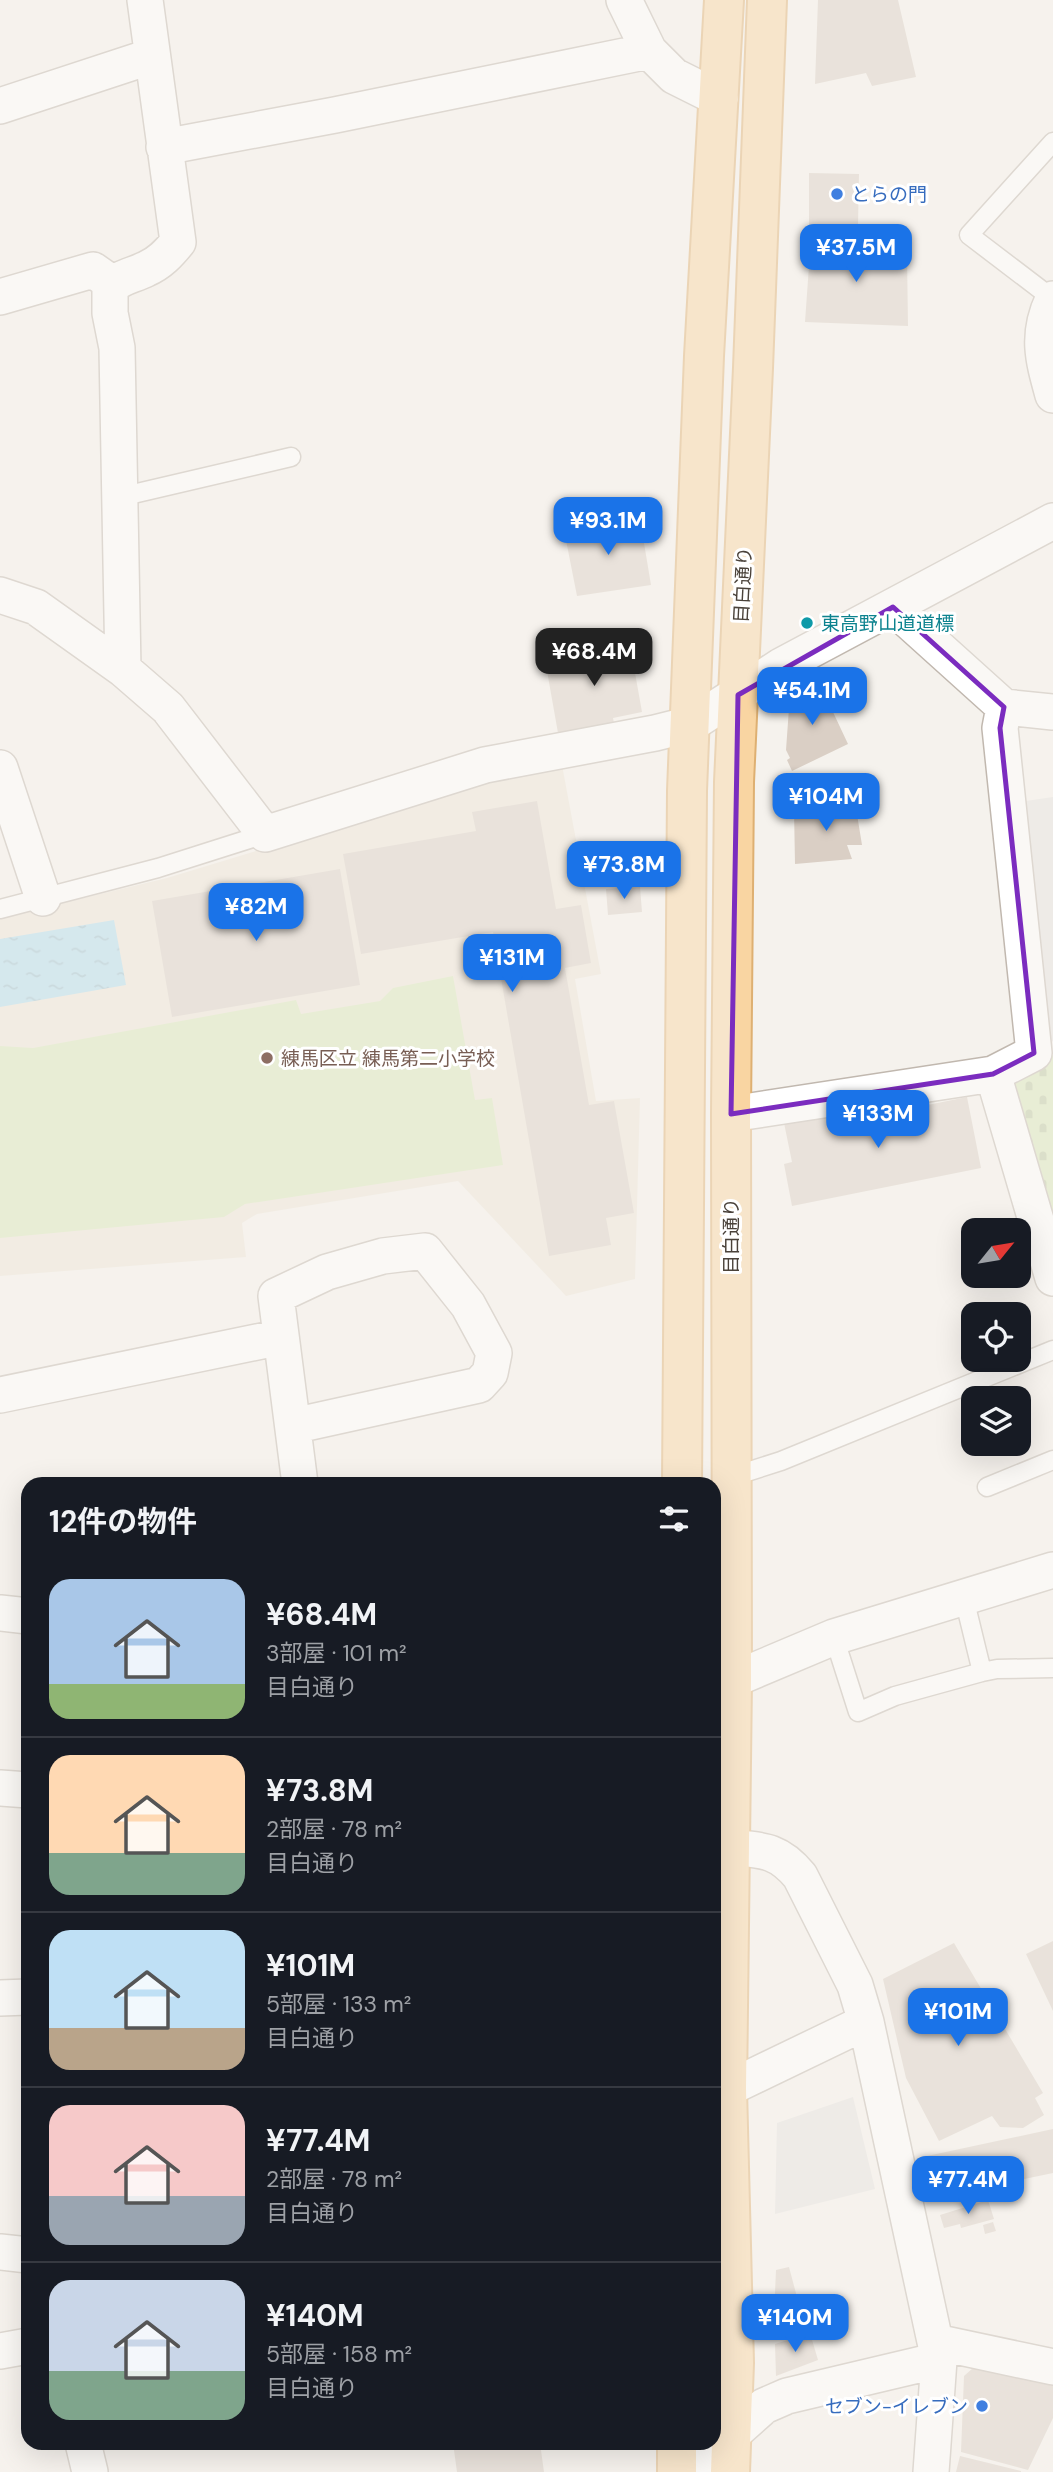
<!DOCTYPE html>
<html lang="ja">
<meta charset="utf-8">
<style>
body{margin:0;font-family:"DM Sans","Noto Sans JP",sans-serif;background:#20242c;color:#f1f3f6;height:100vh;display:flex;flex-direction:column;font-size:26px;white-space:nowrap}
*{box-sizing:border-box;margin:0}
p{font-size:23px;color:#9ea1a6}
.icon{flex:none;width:38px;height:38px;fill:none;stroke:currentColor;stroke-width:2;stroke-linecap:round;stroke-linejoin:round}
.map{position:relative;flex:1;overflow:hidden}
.details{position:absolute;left:21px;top:1477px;width:700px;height:973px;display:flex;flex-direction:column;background:#171b24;border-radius:21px;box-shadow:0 7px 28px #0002}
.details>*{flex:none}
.needle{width:46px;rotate:60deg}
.buttons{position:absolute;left:961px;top:1218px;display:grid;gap:14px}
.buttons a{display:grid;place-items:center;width:70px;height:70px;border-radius:14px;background:#171b24;box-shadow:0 7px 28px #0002;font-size:35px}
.price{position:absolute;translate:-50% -60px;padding:0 16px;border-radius:14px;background:#1a73e8;color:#fff;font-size:23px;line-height:46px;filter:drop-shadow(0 2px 4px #0008)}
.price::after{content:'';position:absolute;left:50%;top:42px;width:21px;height:16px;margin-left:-10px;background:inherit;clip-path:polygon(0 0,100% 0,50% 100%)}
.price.selected{background:#222;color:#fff}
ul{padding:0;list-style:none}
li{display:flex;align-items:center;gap:21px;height:175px;padding:0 28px}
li+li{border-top:2px solid #363941}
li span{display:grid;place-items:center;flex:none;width:196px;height:140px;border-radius:21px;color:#555}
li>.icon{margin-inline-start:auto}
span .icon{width:84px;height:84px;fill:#fffc;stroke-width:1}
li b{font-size:30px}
h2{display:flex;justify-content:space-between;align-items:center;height:84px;padding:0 28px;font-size:30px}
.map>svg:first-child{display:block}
</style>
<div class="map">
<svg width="1053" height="2472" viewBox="0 0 1053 2472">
<defs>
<pattern id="cemetery-stones" width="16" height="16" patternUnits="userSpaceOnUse" patternTransform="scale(1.75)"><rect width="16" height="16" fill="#d8e7b8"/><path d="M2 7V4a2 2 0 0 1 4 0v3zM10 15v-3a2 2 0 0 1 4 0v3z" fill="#bbc79f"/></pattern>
<pattern id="water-ripples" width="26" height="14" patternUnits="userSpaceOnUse" patternTransform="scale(1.75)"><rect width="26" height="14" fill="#aedbed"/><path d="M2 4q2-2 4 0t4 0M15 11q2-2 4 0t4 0" fill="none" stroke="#97bdcc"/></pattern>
</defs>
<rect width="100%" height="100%" fill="#f5f2ed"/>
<path fill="#ede5d8" d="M562 765 601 974 575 979 596 1101 640 1098 635 1279 566 1296 458 1181 257 1214 242 1223 246 1257 0 1276V918L167 878 489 780Z"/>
<path fill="url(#cemetery-stones)" d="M1053 1055V1253L1011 1077Z"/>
<path fill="#d8e7b8" d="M453 976 475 1100 492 1098 503 1165 245 1204 224 1217 0 1238V1046L33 1048 296 1000 301 1014 380 1001 393 988Z"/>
<path fill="#e5e2e0" d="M1053 797V1041L1051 1042 1019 802Z
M853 2097 875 2189 775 2214 777 2123Z"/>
<path fill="url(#water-ripples)" d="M114 920 126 985 0 1007V939Z"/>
<path fill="#dacfc5" d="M818 0H898L916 77 872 86 866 73 815 84Z
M809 173 859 174 858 225 809 226Z
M811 238H857L907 256 908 326 805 322Z
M640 519 651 585 577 596 564 530Z
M620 637 624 658 632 656 642 712 613 718 614 723 558 733 547 671 562 660 590 656 589 645 596 641Z
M817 678 848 744 792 771 787 760 790 758 786 750 789 708 801 686Z
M537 801 556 909 581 905 591 963 565 968 589 1105 614 1101 634 1213 606 1218 611 1245 549 1256 493 932 361 954 343 854 476 831 472 812Z
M855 802 862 845H847L852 859 795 864 794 809Z
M340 869 360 985 172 1017 152 901Z
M640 887 642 912 608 915 606 889Z
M967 1097 981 1168 792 1206 784 1164 792 1162 784 1123 862 1105 864 1118Z
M1053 1941V2011L1026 1954Z
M954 1943 1043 2093 1035 2098 1044 2115 1023 2128 1000 2127 992 2116 939 2141 906 2078 883 1979Z
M1053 2129V2173L935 2198 927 2156Z
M988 2200 994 2219 961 2228 960 2224 944 2228 940 2215Z
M993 2222 996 2231 985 2234 983 2225Z
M789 2267 805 2327 773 2338 776 2270Z
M810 2333 818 2360 776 2376 775 2344Z
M973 2368 1053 2384V2418L1028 2470 961 2452 964 2376Z
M453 2443H540L544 2472H457Z
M960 2456 1021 2471V2472H956Z"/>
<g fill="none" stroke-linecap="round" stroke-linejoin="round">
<defs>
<path id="lane" d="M1053 142 969 235 1053 299
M120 497 291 457
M0 909 158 868 265 834
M731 1477 781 1461 1053 1350
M987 1487 1053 1460
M964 1598 982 1672
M834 1637 858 1712 895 1696 982 1672 997 1669 1053 1668"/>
<path id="street" d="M624 0 649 51 674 76 720 99
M0 106 152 56
M164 147 335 115 649 51
M0 297 93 270 113 284
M1053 299C1036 335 1043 359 1053 395
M0 595 36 607 123 669 168 708 265 834 485 765 655 733 691 724 781 666 1053 521
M893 607 1004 707 1053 712
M123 669 117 348 110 313V287C122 276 132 276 146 269 160 263 169 253 178 242L145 0
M0 768 43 898
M993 1074 1053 1278
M731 1114 993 1074 1034 1053 1000 728 1004 707
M0 1395 281 1337
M293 1426 479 1385 490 1373 494 1353 468 1305 425 1251 383 1256 327 1272 276 1296 300 1484
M0 1613 28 1616
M732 1680 834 1637 1053 1570
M0 1788 28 1790
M729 1847C761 1850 778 1849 800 1876L855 1985 866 2022 939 2360 931 2472
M0 1998 28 1997
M727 2089 866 2022
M0 2252 28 2255
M936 2342 1053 2367
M0 2351 28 2346
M83 2443 90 2472
M690 2472 764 2406 787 2396 939 2360"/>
<path id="primary" d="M682 1484 687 791 704 356 724 0
M677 2472V2443
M730 2472 734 2363 727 2089 732 1680 731 1114 734 782 753 368 767 0"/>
</defs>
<use href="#lane" stroke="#c1b8af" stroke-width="21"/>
<use href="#street" stroke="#c1b8af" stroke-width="38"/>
<use href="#primary" stroke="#deb072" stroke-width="42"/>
<use href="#lane" stroke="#fff" stroke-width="18"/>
<use href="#street" stroke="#fff" stroke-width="35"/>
<use href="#primary" stroke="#f9d5a2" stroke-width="38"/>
</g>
<path d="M0 0H1053V2472H0ZM893 607 1004 707 1000 728 1034 1053 993 1074 731 1114 738 695Z" fill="#f5f2ed" fill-opacity=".55" fill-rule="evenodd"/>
<path fill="none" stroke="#7b2cbf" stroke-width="5" stroke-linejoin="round" d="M893 607 1004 707 1000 728 1034 1053 993 1074 731 1114 738 695Z"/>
<g fill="#3f7fe0" stroke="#fff" stroke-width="2.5">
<circle cx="837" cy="194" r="7"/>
<circle cx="982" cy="2406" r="7"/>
</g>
<circle fill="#0f9aa8" stroke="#fff" stroke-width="2.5" cx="807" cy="623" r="7"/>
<circle fill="#8d6e63" stroke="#fff" stroke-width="2.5" cx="267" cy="1058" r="7"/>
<g text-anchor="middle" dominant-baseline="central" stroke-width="6" stroke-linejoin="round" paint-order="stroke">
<g font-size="19" fill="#366cbe" stroke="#fff" text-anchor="start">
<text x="851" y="194">とらの門</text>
<text x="968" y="2406" text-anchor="end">セブン-イレブン</text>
</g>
<g font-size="19" fill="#4a423a" stroke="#fff">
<text transform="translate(743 585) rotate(-87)">目白通り</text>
<text transform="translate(731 1236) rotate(-90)">目白通り</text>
</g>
<g font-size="19" fill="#0d838f" stroke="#fff" text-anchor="start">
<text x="821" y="623">東高野山道道標</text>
</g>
<g font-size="19" fill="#785e54" stroke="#fff" text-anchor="start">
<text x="281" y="1058">練馬区立 練馬第二小学校</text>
</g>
</g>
</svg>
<div class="buttons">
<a><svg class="needle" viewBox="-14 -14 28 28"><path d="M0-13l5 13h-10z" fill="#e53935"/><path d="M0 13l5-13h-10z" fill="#9ea1a6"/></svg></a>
<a><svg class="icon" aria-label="locate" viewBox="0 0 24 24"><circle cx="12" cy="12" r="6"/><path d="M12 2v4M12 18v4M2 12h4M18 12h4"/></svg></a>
<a><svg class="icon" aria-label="layers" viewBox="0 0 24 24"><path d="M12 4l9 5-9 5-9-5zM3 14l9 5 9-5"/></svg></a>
</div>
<b class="price" style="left:856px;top:284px">¥37.5M</b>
<b class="price" style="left:608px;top:557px">¥93.1M</b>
<b class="price selected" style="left:594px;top:688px">¥68.4M</b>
<b class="price" style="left:812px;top:727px">¥54.1M</b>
<b class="price" style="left:826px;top:833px">¥104M</b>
<b class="price" style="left:624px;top:901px">¥73.8M</b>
<b class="price" style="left:256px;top:943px">¥82M</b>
<b class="price" style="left:512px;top:994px">¥131M</b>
<b class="price" style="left:878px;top:1150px">¥133M</b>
<b class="price" style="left:958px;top:2048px">¥101M</b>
<b class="price" style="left:968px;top:2216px">¥77.4M</b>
<b class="price" style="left:795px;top:2354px">¥140M</b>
<section class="details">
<h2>12件の物件<svg class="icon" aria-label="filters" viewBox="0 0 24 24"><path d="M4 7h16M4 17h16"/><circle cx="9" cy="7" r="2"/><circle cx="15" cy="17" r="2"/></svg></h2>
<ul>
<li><span style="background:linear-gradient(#a9c7e8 75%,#8fb573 0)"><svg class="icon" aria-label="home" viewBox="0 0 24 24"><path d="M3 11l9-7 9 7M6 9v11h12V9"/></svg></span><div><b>¥68.4M</b><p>3部屋 · 101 m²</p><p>目白通り</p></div></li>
<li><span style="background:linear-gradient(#ffd9b3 70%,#7fa58c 0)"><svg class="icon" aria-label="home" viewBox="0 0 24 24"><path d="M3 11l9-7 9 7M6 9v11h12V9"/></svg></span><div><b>¥73.8M</b><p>2部屋 · 78 m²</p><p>目白通り</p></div></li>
<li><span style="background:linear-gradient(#bfe0f5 70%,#b9a48a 0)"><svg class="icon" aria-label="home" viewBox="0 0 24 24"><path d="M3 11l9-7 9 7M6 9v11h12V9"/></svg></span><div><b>¥101M</b><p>5部屋 · 133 m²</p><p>目白通り</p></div></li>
<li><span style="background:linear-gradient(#f6c9c9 65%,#9aa5b1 0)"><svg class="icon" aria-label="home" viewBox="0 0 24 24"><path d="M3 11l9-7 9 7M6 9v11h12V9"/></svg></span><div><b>¥77.4M</b><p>2部屋 · 78 m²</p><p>目白通り</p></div></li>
<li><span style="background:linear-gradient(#c9d6e8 65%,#7fa58c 0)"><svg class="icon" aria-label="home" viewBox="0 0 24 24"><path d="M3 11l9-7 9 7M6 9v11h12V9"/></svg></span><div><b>¥140M</b><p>5部屋 · 158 m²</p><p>目白通り</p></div></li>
</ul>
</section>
</div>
